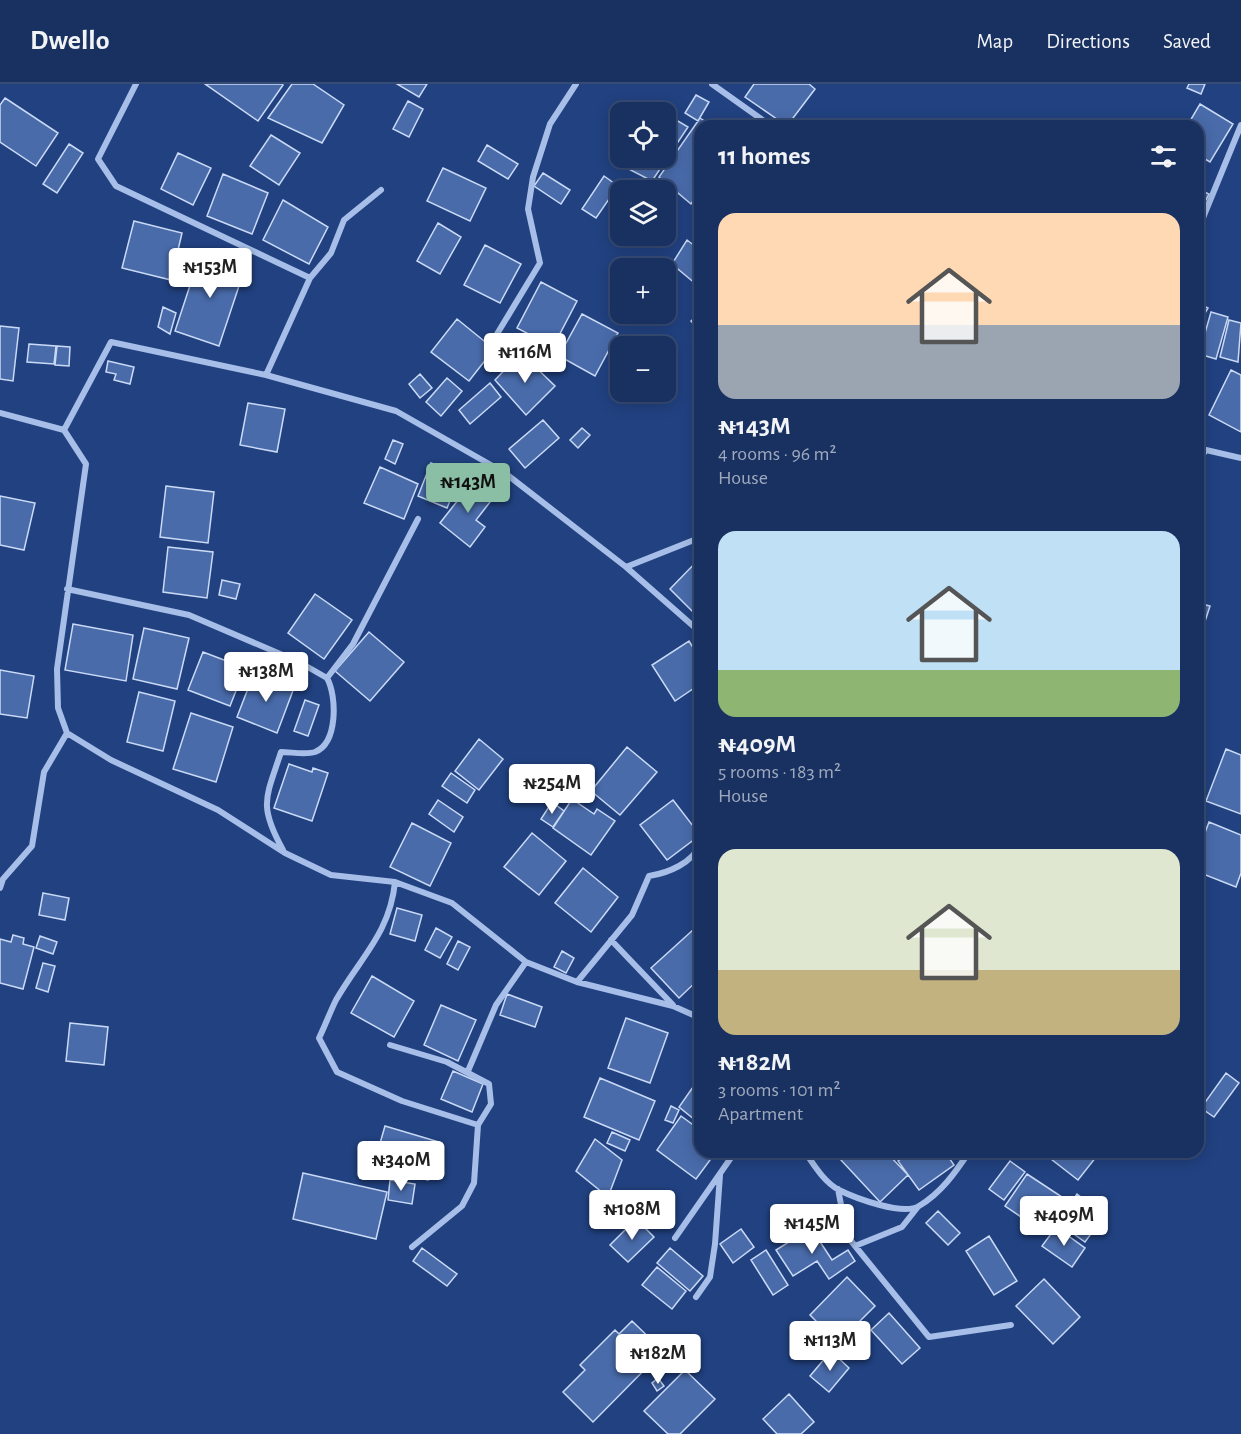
<!DOCTYPE html>
<meta charset="utf-8">
<style>
body{margin:0;font-family:"Alegreya Sans",sans-serif;background:#263d69;color:#f1f3f6;height:100vh;display:flex;flex-direction:column;font-size:22px;white-space:nowrap}
*{box-sizing:border-box;margin:0}
p{font-size:20px;color:#9fa9bd}
.icon{flex:none;width:33px;height:33px;fill:none;stroke:currentColor;stroke-width:2;stroke-linecap:round;stroke-linejoin:round}
.map{position:relative;flex:1;overflow:hidden}
.sheet{position:absolute;left:694px;top:36px;width:510px;height:1038px;display:flex;flex-direction:column;background:#193160;border-radius:18px;box-shadow:0 3px 15px #0003,0 0 0 2px #374c75}
.sheet>*{flex:none}
.fabs{position:absolute;left:610px;top:18px;display:grid;gap:12px}
.fabs a{display:grid;place-items:center;width:66px;height:66px;border-radius:12px;background:#193160;box-shadow:0 3px 15px #0003,0 0 0 2px #374c75;font-size:30px}
.price{position:absolute;translate:-50% -51px;padding:0 14px;border-radius:6px;background:#fff;color:#222;font-size:20px;line-height:39px;filter:drop-shadow(0 2px 3px #0008)}
.price::after{content:'';position:absolute;left:50%;top:36px;width:18px;height:14px;margin-left:-9px;background:inherit;clip-path:polygon(0 0,100% 0,50% 100%)}
.price.selected{background:#8abfa5;color:#111}
ul{padding:0;list-style:none}
li{display:grid;align-content:center;gap:12px;height:318px;padding:0 24px}
li span{display:grid;place-items:center;height:186px;border-radius:18px;color:#555}
li>.icon{margin-inline-start:auto}
span .icon{width:108px;height:108px;fill:#fffc;stroke-width:1}
li b{font-size:26px}
h2{display:flex;justify-content:space-between;align-items:center;height:72px;padding:0 24px;font-size:26px}
header{display:flex;align-items:center;gap:36px;box-sizing:border-box;height:84px;padding:0 30px;background:#193160;border-bottom:2px solid #374c75}
header strong{font-size:28px}
nav{display:flex;gap:33px;margin-inline-start:auto;font-size:21px}
.map>svg:first-child{display:block}
</style>
<header>
<strong>Dwello</strong>
<nav><a>Map</a><a>Directions</a><a>Saved</a></nav>
</header>
<div class="map">
<svg width="1241" height="1350" viewBox="0 0 1241 1350">
<rect width="100%" height="100%" fill="#214180"/>
<path fill="#496baa" stroke="#cadaf6" stroke-width="1.5" d="M205 0H282L283 1 258 37Z
M292 0H313L344 21 322 59 268 34Z
M397 0H427L419 13Z
M754 0H809L815 5 787 42 745 13Z
M1189 0H1205L1201 10 1187 4Z
M696 11 709 18 698 37 685 29Z
M5 14 58 49 36 82 0 58V21Z
M408 17 423 25 409 53 393 45Z
M1200 20 1233 40 1210 78 1198 71V42H1187Z
M666 30 688 43 652 97 615 78 621 69V74H666Z
M700 34 712 42H700V106L691 120 659 93Z
M271 51 300 69 279 101 250 82Z
M69 60 83 69 57 109 43 100Z
M487 61 518 80 508 95 478 77Z
M178 69 211 84 193 121 161 105Z
M443 84 486 104 470 137 427 117Z
M543 89 570 106 561 120 534 102Z
M223 90 268 109 252 150 207 132Z
M604 92 618 102 596 134 582 125Z
M1198 105 1209 110 1198 131Z
M283 116 328 143 309 180 263 156Z
M134 137 182 149 171 196 122 184Z
M438 139 461 153 440 190 417 177Z
M687 156 700 166V197L697 201 672 180Z
M485 161 521 180 500 219 464 201Z
M201 168 245 184 219 262 175 247Z
M541 198 577 217 553 263 517 244Z
M1198 219 1208 224 1201 236 1198 235Z
M163 223 176 229 170 250 158 243Z
M1211 228 1228 233 1216 275 1199 270Z
M700 229V247L691 237Z
M582 230 618 249 595 292 559 272Z
M457 235 494 265 469 297 431 268Z
M1229 236 1241 239 1238 278 1220 273Z
M0 242 19 244 13 297 0 295Z
M29 260 56 262 54 280 27 278Z
M57 262 70 263 69 282 55 281Z
M521 269 555 302 526 331 495 296Z
M108 277 134 283 130 300 114 296 116 290 106 288Z
M1231 286 1241 291V348L1209 331Z
M420 290 432 304 420 314 409 300Z
M447 294 462 307 441 332 426 318Z
M490 299 501 313 470 340 459 326Z
M248 319 285 325 277 368 240 361Z
M543 336 559 354 525 384 509 365Z
M582 344 590 351 578 364 570 356Z
M393 356 403 360 395 380 385 375Z
M431 379 461 391 447 424 418 412Z
M380 383 418 400 404 435 364 419Z
M473 397 494 413 476 436 485 443 470 463 440 439Z
M166 402 214 408 208 459 160 453Z
M0 412 35 419 24 466 0 461Z
M168 463 213 468 207 514 163 508Z
M700 474V535L670 505Z
M222 496 240 500 236 515 219 511Z
M315 510 352 536 324 575 288 549Z
M1198 519 1210 522 1198 559Z
M73 540 133 551 126 597 65 586Z
M144 544 189 554 177 605 133 595Z
M369 548 404 578 370 617 335 587Z
M689 557 700 575V600L675 617 652 581Z
M203 568 245 584 230 622 188 606Z
M0 586 34 592 27 634 0 630Z
M254 589 294 604 277 649 237 633Z
M139 608 175 617 163 667 127 658Z
M305 616 319 621 308 652 294 647Z
M191 629 233 643 216 698 173 685Z
M479 655 503 675 479 706 455 687Z
M627 663 657 688 620 731 591 707Z
M1226 665 1241 671V730L1206 717Z
M289 680 312 688 313 684 328 689 312 737 274 724Z
M451 689 475 706 467 719 442 702Z
M572 715 594 730 597 725 615 737 591 771 553 744Z
M438 716 463 733 454 748 429 730Z
M673 716 700 751 667 776 640 741Z
M552 718 564 727 553 743 541 735Z
M1209 738 1241 751V789L1236 803 1198 788V767Z
M412 739 451 759 430 802 390 783Z
M532 749 566 777 539 811 504 783Z
M583 784 618 813 591 848 555 819Z
M43 809 69 814 65 836 39 831Z
M397 824 422 831 415 857 390 850Z
M436 844 452 853 440 874 425 866Z
M694 845 700 853V894L679 914 651 884Z
M13 851 24 854 23 860 34 863 23 905 0 899V855L11 858Z
M40 852 57 858 53 870 36 864Z
M458 857 470 863 458 886 447 880Z
M562 867 574 874 566 889 554 883Z
M43 879 55 882 48 908 36 904Z
M372 892 414 917 394 953 351 929Z
M507 910 542 923 535 943 500 931Z
M441 921 476 936 458 977 424 961Z
M626 934 668 949 650 999 608 984Z
M70 939 108 943 104 981 66 977Z
M453 987 483 1000 472 1028 441 1015Z
M1226 989 1239 999 1214 1033 1201 1024Z
M700 993V1040L679 1023Z
M600 994 655 1017 639 1056 584 1033Z
M671 1022 679 1026 673 1039 665 1036Z
M681 1032 700 1046V1068H716L696 1095 657 1066Z
M385 1042 439 1058 428 1096 374 1080Z
M612 1048 630 1056 625 1067 607 1059Z
M595 1055 622 1076 608 1113 576 1087Z
M849 1068H886L908 1091 880 1118 841 1076Z
M911 1068H945L954 1081 919 1106 898 1077Z
M1042 1068H1100L1078 1096Z
M1010 1077 1025 1088 1004 1116 989 1105Z
M303 1089 387 1108 376 1155 293 1135Z
M1027 1090 1068 1117 1046 1150 1005 1122Z
M390 1096 415 1100 412 1120 388 1116Z
M1077 1110 1105 1131 1085 1158 1057 1138Z
M938 1127 960 1149 948 1161 926 1139Z
M636 1135 654 1153 628 1178 610 1161Z
M1056 1143 1085 1164 1072 1183 1042 1162Z
M811 1144 832 1176 848 1166 855 1177 829 1195 817 1177 793 1192 776 1166Z
M741 1145 754 1163 733 1179 720 1160Z
M989 1152 1017 1197 994 1211 966 1167Z
M422 1164 457 1190 447 1202 413 1177Z
M670 1164 703 1192 690 1207 657 1179Z
M766 1166 788 1201 773 1211 751 1176Z
M657 1183 686 1207 672 1225 642 1201Z
M847 1193 875 1222 838 1259 810 1231Z
M1044 1195 1080 1233 1053 1260 1016 1222Z
M889 1229 920 1264 902 1280 871 1246Z
M632 1237 663 1267 593 1338 563 1308 585 1286 580 1281 615 1246 619 1250Z
M831 1267 849 1284 829 1308 810 1292Z
M685 1286 715 1315 680 1350H668L644 1327Z
M658 1294 664 1302 657 1307 652 1299Z
M789 1310 814 1338 801 1350H777L763 1335Z"/>
<g fill="none" stroke-linecap="round" stroke-linejoin="round">
<path stroke="#a6bee8" stroke-width="6" d="M136 0 98 75 116 102 310 194 266 291
M712 0 771 42
M1198 146 1241 41
M310 194 331 169 344 136 381 106
M497 250 540 179 528 125 533 93 550 40 576 0
M0 329 64 346 86 380 57 585 58 624 67 649 111 676 218 726 285 769 331 791 395 798 452 819 526 878 577 898 673 922 700 934
M64 346 111 258 266 291 396 327 505 389 626 483 700 548
M1198 377 1206 366 1241 374
M626 483 694 456 700 458
M67 505 189 531 299 578 327 594
M283 766C258 721 266 714 281 668 291 668 306 671 315 668 338 659 337 612 327 594L353 560 418 435
M395 798C390 849 360 874 336 916 330 928 325 942 319 954L337 988 402 1017 478 1041
M0 804 3 795 32 762 44 688 67 649
M611 856 673 921
M577 898 632 831 649 792C668 789 693 779 700 760
M390 961 447 978 489 1000 491 1020 478 1041 474 1099 462 1122 412 1163
M468 987 496 921 526 878
M805 1068C814 1081 824 1098 839 1106 855 1114 903 1132 919 1122 941 1109 955 1089 969 1068
M838 1105 847 1152 929 1253 1011 1241
M675 1154 735 1068
M855 1162 902 1143 917 1124
M696 1213 710 1193 715 1160 720 1091"/>
</g>
</svg>
<div class="fabs">
<a><svg class="icon" aria-label="locate" viewBox="0 0 24 24"><circle cx="12" cy="12" r="6"/><path d="M12 2v4M12 18v4M2 12h4M18 12h4"/></svg></a>
<a><svg class="icon" aria-label="layers" viewBox="0 0 24 24"><path d="M12 4l9 5-9 5-9-5zM3 14l9 5 9-5"/></svg></a>
<a>+</a>
<a>−</a>
</div>
<b class="price" style="left:210px;top:215px">₦153M</b>
<b class="price" style="left:525px;top:300px">₦116M</b>
<b class="price selected" style="left:468px;top:430px">₦143M</b>
<b class="price" style="left:266px;top:619px">₦138M</b>
<b class="price" style="left:552px;top:731px">₦254M</b>
<b class="price" style="left:401px;top:1108px">₦340M</b>
<b class="price" style="left:632px;top:1157px">₦108M</b>
<b class="price" style="left:1064px;top:1163px">₦409M</b>
<b class="price" style="left:812px;top:1171px">₦145M</b>
<b class="price" style="left:830px;top:1288px">₦113M</b>
<b class="price" style="left:658px;top:1301px">₦182M</b>
<section class="sheet">
<h2>11 homes<svg class="icon" aria-label="filters" viewBox="0 0 24 24"><path d="M4 7h16M4 17h16"/><circle cx="9" cy="7" r="2"/><circle cx="15" cy="17" r="2"/></svg></h2>
<ul>
<li><span style="background:linear-gradient(#ffd9b3 60%,#9aa5b1 0)"><svg class="icon" aria-label="home" viewBox="0 0 24 24"><path d="M3 11l9-7 9 7M6 9v11h12V9"/></svg></span><div><b>₦143M</b><p>4 rooms · 96 m²</p><p>House</p></div></li>
<li><span style="background:linear-gradient(#bfe0f5 75%,#8fb573 0)"><svg class="icon" aria-label="home" viewBox="0 0 24 24"><path d="M3 11l9-7 9 7M6 9v11h12V9"/></svg></span><div><b>₦409M</b><p>5 rooms · 183 m²</p><p>House</p></div></li>
<li><span style="background:linear-gradient(#dfe7d0 65%,#c2b280 0)"><svg class="icon" aria-label="home" viewBox="0 0 24 24"><path d="M3 11l9-7 9 7M6 9v11h12V9"/></svg></span><div><b>₦182M</b><p>3 rooms · 101 m²</p><p>Apartment</p></div></li>
</ul>
</section>
</div>
